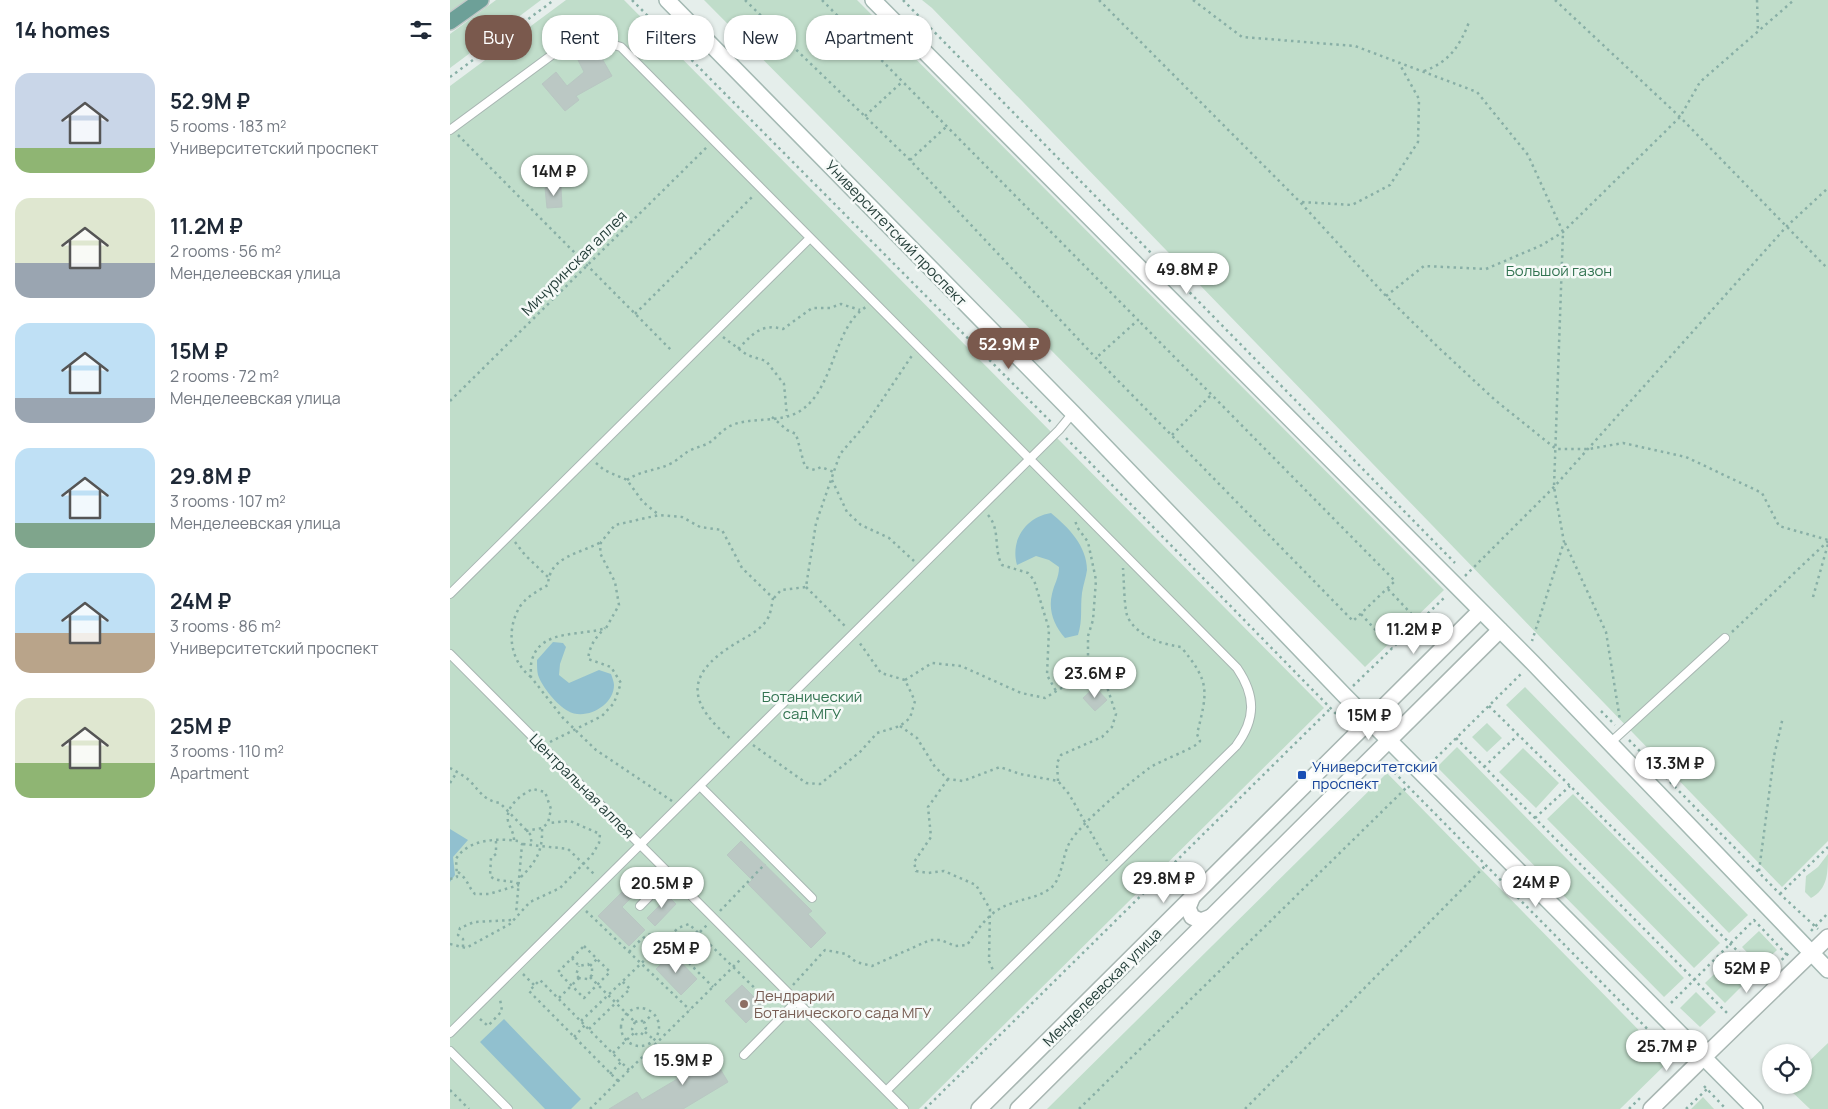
<!DOCTYPE html>
<meta charset="utf-8">
<style>
body{margin:0;font-family:Manrope,sans-serif;background:#f6f6f7;color:#1f2937;height:100vh;display:flex;flex-direction:column;font-size:19px;white-space:nowrap}
*{box-sizing:border-box;margin:0}
p{font-size:16px;color:#747a83}
.icon{flex:none;width:28px;height:28px;fill:none;stroke:currentColor;stroke-width:2;stroke-linecap:round;stroke-linejoin:round}
.map{position:relative;flex:1;overflow:hidden}
.panel{display:flex;flex-direction:column;background:#fff;width:450px}
.panel>*{flex:none}
.hud{position:absolute;left:15px;top:15px;width:475px;height:45px;display:flex;gap:10px}
.fabs{position:absolute;left:1312px;top:1044px;display:grid;gap:10px}
.fabs a{display:grid;place-items:center;width:50px;height:50px;border-radius:50%;background:#fff;box-shadow:0 1px 4px #0004;font-size:25px}
.price{position:absolute;translate:-50% -42px;padding:0 11px;border-radius:18px;background:#fff;color:#222;font-size:16px;line-height:32px;filter:drop-shadow(0 1px 2px #0008)}
.price::after{content:'';position:absolute;left:50%;top:30px;width:15px;height:11px;margin-left:-8px;background:inherit;clip-path:polygon(0 0,100% 0,50% 100%)}
.price.active{background:#7a594d;color:#fff}
ul{padding:0;list-style:none}
li{display:flex;align-items:center;gap:15px;height:125px;padding:0 15px}
li span{display:grid;place-items:center;flex:none;width:140px;height:100px;border-radius:15px;color:#555}
li>.icon{margin-inline-start:auto}
span .icon{width:60px;height:60px;fill:#fffc;stroke-width:1}
li b{font-size:21px}
h2{display:flex;justify-content:space-between;align-items:center;height:60px;padding:0 15px;font-size:21px}
.tag{padding:0 18px;border-radius:20px;background:#fff;box-shadow:0 1px 4px #0004;font-size:18px;line-height:45px}
.tag.active{background:#7a594d;color:#fff}
main{display:flex;flex:1;min-height:0}
.map>svg:first-child{display:block}
</style>
<main>
<section class="panel">
<h2>14 homes<svg class="icon" aria-label="filters" viewBox="0 0 24 24"><path d="M4 7h16M4 17h16"/><circle cx="9" cy="7" r="2"/><circle cx="15" cy="17" r="2"/></svg></h2>
<ul>
<li><span style="background:linear-gradient(#c9d6e8 75%,#8fb573 0)"><svg class="icon" aria-label="home" viewBox="0 0 24 24"><path d="M3 11l9-7 9 7M6 9v11h12V9"/></svg></span><div><b>52.9M ₽</b><p>5 rooms · 183 m²</p><p>Университетский проспект</p></div></li>
<li><span style="background:linear-gradient(#dfe7d0 65%,#9aa5b1 0)"><svg class="icon" aria-label="home" viewBox="0 0 24 24"><path d="M3 11l9-7 9 7M6 9v11h12V9"/></svg></span><div><b>11.2M ₽</b><p>2 rooms · 56 m²</p><p>Менделеевская улица</p></div></li>
<li><span style="background:linear-gradient(#bfe0f5 75%,#9aa5b1 0)"><svg class="icon" aria-label="home" viewBox="0 0 24 24"><path d="M3 11l9-7 9 7M6 9v11h12V9"/></svg></span><div><b>15M ₽</b><p>2 rooms · 72 m²</p><p>Менделеевская улица</p></div></li>
<li><span style="background:linear-gradient(#bfe0f5 75%,#7fa58c 0)"><svg class="icon" aria-label="home" viewBox="0 0 24 24"><path d="M3 11l9-7 9 7M6 9v11h12V9"/></svg></span><div><b>29.8M ₽</b><p>3 rooms · 107 m²</p><p>Менделеевская улица</p></div></li>
<li><span style="background:linear-gradient(#bfe0f5 60%,#b9a48a 0)"><svg class="icon" aria-label="home" viewBox="0 0 24 24"><path d="M3 11l9-7 9 7M6 9v11h12V9"/></svg></span><div><b>24M ₽</b><p>3 rooms · 86 m²</p><p>Университетский проспект</p></div></li>
<li><span style="background:linear-gradient(#dfe7d0 65%,#8fb573 0)"><svg class="icon" aria-label="home" viewBox="0 0 24 24"><path d="M3 11l9-7 9 7M6 9v11h12V9"/></svg></span><div><b>25M ₽</b><p>3 rooms · 110 m²</p><p>Apartment</p></div></li>
</ul>
</section>
<div class="map">
<svg width="1378" height="1109" viewBox="0 0 1378 1109">
<rect width="100%" height="100%" fill="#e5eeeb"/>
<path fill="#c0ddca" d="M0 0H17L0 13Z
M46 0H91L0 68V34Z
M116 0H174L874 708 469 1109H0V86Z
M254 0H407L994 590 915 667Z
M472 0H1378V841L1332 887 482 8Z
M1075 687 1298 915 1279 933 1056 705Z
M1037 723 1052 738 1037 752 1022 737Z
M1007 747 1234 978 1214 997 987 767Z
M1073 748 1109 783 1086 808 1049 772Z
M937 773 1219 1061 1170 1109H597Z
M1123 794 1270 943 1244 968 1097 819Z
M1378 854C1378 872 1378 889 1361 898L1355 892 1356 876 1368 867Z
M1309 931 1327 950 1310 966 1292 947Z
M1283 956 1303 975 1275 1003 1255 983Z
M1246 992 1266 1012 1250 1027 1230 1008Z
M1378 1043V1109H1360L1340 1090V1085H1354V1066Z
M1253 1097 1264 1109H1241Z"/>
<path fill="#91c0cf" d="M601 513C618 527 637 546 637 570 636 578 633 585 632 593 630 609 633 619 628 635L615 638C604 626 598 610 602 594 604 584 609 578 609 567L599 560 586 556 567 565C560 540 576 517 601 513Z
M103 642 113 643 116 647 110 664 109 675 119 683 149 670 161 674C162 677 164 682 164 685 164 706 135 721 118 711 107 705 92 687 88 675 87 671 87 665 87 660Z
M0 829 18 840 3 857 5 875 0 882Z
M54 1019 131 1099 121 1109H95L30 1042Z"/>
<path fill="#bbc8c4" stroke="#b8c7c2" d="M146 48 162 76 126 96 129 100 115 111 92 84 106 72 117 86 134 72 127 58Z
M111 187 112 207 97 208 95 188Z
M645 687 657 700 645 711 633 698Z
M291 841 362 911 358 914 376 933 361 948 298 884 302 880 277 855Z
M193 871 205 882 197 890 193 886 172 907 195 930 179 946 148 916Z
M213 891 226 904 205 926 197 918 211 904 206 898Z
M222 953 247 979 231 995 206 969Z
M292 985 313 1006 296 1023 275 1001Z
M256 1045 278 1082 233 1109H159L187 1092 192 1100 239 1072 232 1060Z"/>
<g fill="none" stroke-linecap="round" stroke-linejoin="round">
<defs>
<path id="service" d="M0 130 114 46C135 39 150 40 171 47L787 668C806 696 806 719 786 746L436 1091
M0 594 360 238
M0 654 454 1109
M1160 743 1275 638
M250 786 362 898
M190 906 220 875
M0 1033 609 430 623 413
M0 1051 58 1109
M294 1055 346 1002"/>
<path id="minor" d="M742 898 738 908 742 917 751 921 761 917
M1201 1109 1254 1057"/>
<path id="tertiary" d="M1254 1057 1378 937
M529 1109 1030 611
M568 1109 1050 630"/>
<path id="secondary" d="M217 0 623 413 894 695 1305 1109
M423 0 1083 663 1378 970"/>
<path id="primary" d="M0 22 31 0"/>
</defs>
<use href="#service" stroke="#a8b6b2" stroke-width="10"/>
<use href="#minor" stroke="#a8b6b2" stroke-width="18"/>
<use href="#tertiary" stroke="#a8b6b2" stroke-width="18"/>
<use href="#secondary" stroke="#a4b9b3" stroke-width="18"/>
<use href="#primary" stroke="#c2c9c8" stroke-width="18"/>
<path stroke="#88afa6" stroke-width="2.5" stroke-dasharray="2.5 4" stroke-linecap="butt" d="M182 0 602 423
M295 0 460 160 646 358 903 621 945 581 688 320
M372 0 688 320 646 358
M453 0 1005 563
M649 0 850 202 936 296 989 348 1045 400 1106 449H1139L1173 443 1236 457 1312 493 1329 526 1378 540
M743 0 792 37 905 46 1027 92 1078 155 1113 232 1104 487 1114 542 1082 641
M1105 0 1230 117 1378 269
M1307 0 1308 32
M974 71C999 62 1010 46 1019 22
M0 77 104 0
M415 116 452 82
M8 135 221 350
M460 160 496 127
M852 202 902 205 940 185 968 142 969 99 949 63
M936 296 974 266 1036 269 1092 245 1113 232 1230 117 1250 82 1344 0
M185 314 304 195
M273 337 297 355 316 361 334 384 337 416
M288 349C303 334 311 323 333 329L362 308H380L391 304 410 310
M0 401 257 147
M322 417 337 430 346 434 355 467 365 470 371 467 384 472
M722 435 761 395
M616 438 897 725
M146 463 154 470 177 480 193 502 209 515
M177 480C191 470 207 471 222 463 229 459 234 453 241 450 247 447 253 446 259 443 266 438 272 430 280 426 301 416 330 424 350 411 385 389 383 327 416 307
M382 480 397 512 411 525 439 538 464 561
M538 515C551 530 543 549 552 565L578 573 584 580 599 629 597 675 606 691
M65 542 75 555 98 577
M1115 543 1156 632 1170 720
M1015 576 1104 487 1337 226 1378 188
M356 587 397 628
M938 589 969 622
M1363 597 1378 544
M324 598 331 590 356 587 366 523 390 454 416 424 463 354
M911 614 942 648
M1282 632 1378 541
M81 677C61 662 56 633 68 610 73 599 87 591 98 585 99 556 130 554 151 542
M455 680 482 663 511 666 571 693 595 698 618 684 634 669 638 659V636L643 620 646 580 638 542 627 527 625 520
M903 686 996 596
M1039 706 1314 977
M1151 711 1165 725
M450 726 467 738 485 767 498 779 513 781 550 767 570 774 608 781 619 794 657 861
M1006 738 1277 1013
M1179 740 1330 894 1368 929
M100 742 152 716 164 703 171 683 161 667 138 659C140 645 145 638 155 628
M303 745 356 783 370 784 410 752 427 733 450 726 460 718 465 701 455 680 431 673 409 642
M935 763 1229 1061
M981 763 1073 672
M1034 767 1068 735
M0 768C7 772 15 776 21 782 30 792 35 801 50 803L80 834 82 845
M498 779 478 807 481 837 464 862 466 871 478 873 494 871 526 885 540 909 539 961 543 970
M608 781 607 763 611 755 652 737 662 727 666 714 656 684 634 669
M0 783 7 772
M222 801 146 750 113 718 81 677C81 671 80 663 83 657 93 629 133 636 156 628L169 605 165 582 150 553 151 542 165 525 209 515 232 517 250 527 272 530 292 568 323 598C322 604 321 611 319 616 312 631 295 637 283 645 232 677 240 705 282 740
M1085 818 1120 786
M76 831 92 828
M64 840C64 833 60 828 58 821 55 806 72 794 83 789L95 792 101 809 98 823 92 828C93 851 86 862 70 878
M46 841V854L41 858 40 876C48 883 59 879 69 884
M73 844 118 849 146 876
M1309 871 1324 756 1333 717
M8 872C18 879 18 887 25 894H39L69 885
M0 879 7 877 6 859C18 839 47 838 68 841L72 844 66 914
M1330 894 1378 847
M136 911 240 1010
M270 911 315 864
M1361 931 1378 913
M250 932 258 924
M0 944 16 948 60 924 80 902 110 888 142 855 149 843 150 834 120 821 98 823
M134 946 160 972 134 998 108 972Z
M13 947V939L8 935 10 928 24 922 63 920
M179 952C189 942 197 929 212 936L263 987
M122 958 129 966 138 964 142 968V975L138 979 129 978
M140 966 147 959
M73 974 85 986
M140 977 185 1022
M129 978 126 975 129 966
M1313 978 1341 951
M343 985 375 950 396 954 406 962 422 966 480 940H491L505 946 517 945C529 928 539 911 560 904 574 898 589 898 602 887 613 876 612 855 620 842 632 822 678 784 698 769 710 760 745 749 750 741L747 734C758 690 760 682 731 647 711 644 689 637 678 618 674 610 674 579 673 568
M109 998 129 978
M1221 1003 1304 920 1337 955
M171 1027a19 19 0 1 1 38 0a19 19 0 1 1-38 0Z
M30 1019 38 1026 52 1011 50 999
M131 1021 228 928 239 924 319 1002
M185 1022 182 1029 186 1034 191 1035 196 1028 194 1023 202 1014
M185 1022 191 1020 194 1023
M139 1029 180 989 172 981
M195 1032 203 1039
M124 1037 135 1025
M163 1053 185 1032
M160 1074 171 1062
M168 1081 79 991 90 980 179 1070
M1254 1086 1276 1109
M0 1090 19 1109
M140 1109 291 959
M475 1109 881 708
M629 1109 958 786
M795 1109 1036 865
M1179 1109 1190 1098
M1236 1109 1257 1089"/>
<use href="#service" stroke="#fff" stroke-width="8"/>
<use href="#minor" stroke="#fff" stroke-width="15"/>
<use href="#tertiary" stroke="#fff" stroke-width="15"/>
<use href="#secondary" stroke="#fff" stroke-width="15"/>
<use href="#primary" stroke="#6da098" stroke-width="15"/>
</g>
<rect fill="#1a4fb4" stroke="#f6faf8" stroke-width="2" x="847" y="770" width="10" height="10" rx="2.5"/>
<circle fill="#8d6e63" stroke="#f6faf8" stroke-width="2" cx="294" cy="1004" r="5"/>
<g text-anchor="middle" dominant-baseline="central" stroke-width="5" stroke-linejoin="round" paint-order="stroke">
<g font-size="15" fill="#253f3a" stroke="#f6faf8">
<text transform="translate(446 233) rotate(46)">Университетский проспект</text>
<text transform="translate(124 263) rotate(-45)">Мичуринская аллея</text>
<text transform="translate(132 786) rotate(45)">Центральная аллея</text>
<text transform="translate(652 987) rotate(-45)">Менделеевская улица</text>
</g>
<g font-size="15" fill="#327351" stroke="#f6faf8">
<text x="1109" y="270">Большой газон</text>
<text x="362" y="696">Ботанический<tspan x="362" dy="17">сад МГУ</tspan></text>
</g>
<g font-size="15" fill="#164399" stroke="#f6faf8" text-anchor="start">
<text x="862" y="766">Университетский<tspan x="862" dy="17">проспект</tspan></text>
</g>
<g font-size="15" fill="#785e54" stroke="#f6faf8" text-anchor="start">
<text x="304" y="995">Дендрарий<tspan x="304" dy="17">Ботанического сада МГУ</tspan></text>
</g>
</g>
</svg>
<div class="fabs">
<a><svg class="icon" aria-label="locate" viewBox="0 0 24 24"><circle cx="12" cy="12" r="6"/><path d="M12 2v4M12 18v4M2 12h4M18 12h4"/></svg></a>
</div>
<b class="price" style="left:104px;top:197px">14M ₽</b>
<b class="price" style="left:737px;top:295px">49.8M ₽</b>
<b class="price active" style="left:559px;top:370px">52.9M ₽</b>
<b class="price" style="left:964px;top:655px">11.2M ₽</b>
<b class="price" style="left:645px;top:699px">23.6M ₽</b>
<b class="price" style="left:919px;top:741px">15M ₽</b>
<b class="price" style="left:1225px;top:789px">13.3M ₽</b>
<b class="price" style="left:714px;top:904px">29.8M ₽</b>
<b class="price" style="left:1086px;top:908px">24M ₽</b>
<b class="price" style="left:212px;top:909px">20.5M ₽</b>
<b class="price" style="left:226px;top:974px">25M ₽</b>
<b class="price" style="left:1297px;top:994px">52M ₽</b>
<b class="price" style="left:1217px;top:1072px">25.7M ₽</b>
<b class="price" style="left:233px;top:1086px">15.9M ₽</b>
<div class="hud">
<a class="tag active">Buy</a>
<a class="tag">Rent</a>
<a class="tag">Filters</a>
<a class="tag">New</a>
<a class="tag">Apartment</a>
</div>
</div>
</main>
